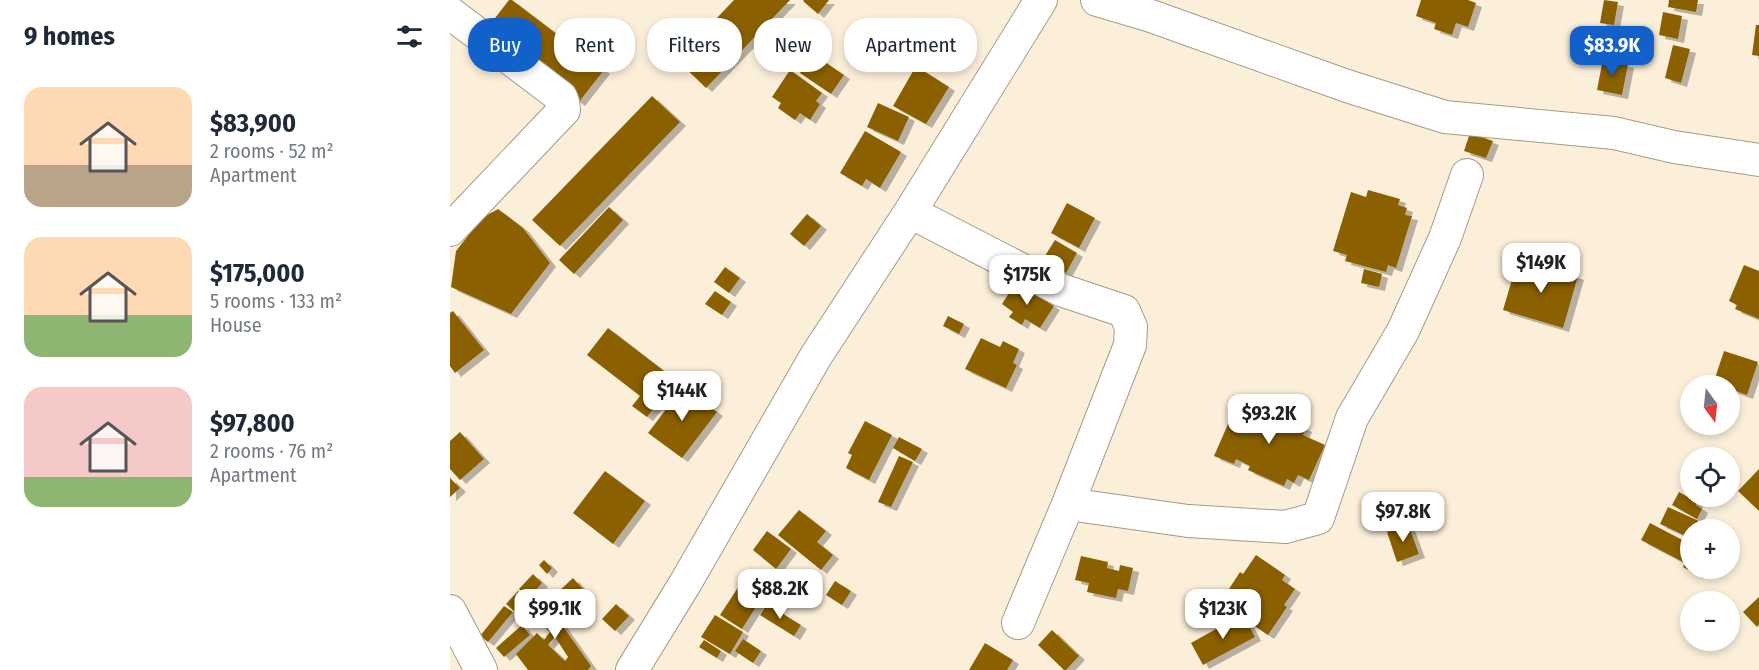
<!DOCTYPE html>
<meta charset="utf-8">
<style>
body{margin:0;font-family:"Fira Sans Condensed",sans-serif;background:#f6f6f7;color:#1f2937;height:100vh;display:flex;flex-direction:column;font-size:22px;white-space:nowrap}
*{box-sizing:border-box;margin:0}
p{font-size:20px;color:#747a83}
.icon{flex:none;width:33px;height:33px;fill:none;stroke:currentColor;stroke-width:2;stroke-linecap:round;stroke-linejoin:round}
.map{position:relative;flex:1;overflow:hidden}
.drawer{display:flex;flex-direction:column;background:#fff;width:450px}
.drawer>*{flex:none}
.top-card{position:absolute;left:18px;top:18px;width:570px;height:54px;display:flex;gap:12px}
.needle{width:39px;rotate:165deg}
.fabs{position:absolute;left:1230px;top:375px;display:grid;gap:12px}
.fabs a{display:grid;place-items:center;width:60px;height:60px;border-radius:50%;background:#fff;box-shadow:0 3px 9px #0003;font-size:30px}
.price{position:absolute;translate:-50% -51px;padding:0 14px;border-radius:12px;background:#fff;color:#222;font-size:20px;line-height:39px;filter:drop-shadow(0 2px 3px #0008)}
.price::after{content:'';position:absolute;left:50%;top:36px;width:18px;height:14px;margin-left:-9px;background:inherit;clip-path:polygon(0 0,100% 0,50% 100%)}
.price.selected{background:#1261cb;color:#fff}
ul{padding:0;list-style:none}
li{display:flex;align-items:center;gap:18px;height:150px;padding:0 24px}
li span{display:grid;place-items:center;flex:none;width:168px;height:120px;border-radius:18px;color:#555}
li>.icon{margin-inline-start:auto}
span .icon{width:72px;height:72px;fill:#fffc;stroke-width:1}
li b{font-size:26px}
h2{display:flex;justify-content:space-between;align-items:center;height:72px;padding:0 24px;font-size:26px}
.chip{padding:0 21px;border-radius:24px;background:#fff;box-shadow:0 3px 9px #0003;font-size:21px;line-height:54px}
.chip.selected{background:#1261cb;color:#fff}
main{display:flex;flex:1;min-height:0}
.map>svg:first-child{display:block}
</style>
<main>
<section class="drawer">
<h2>9 homes<svg class="icon" aria-label="filters" viewBox="0 0 24 24"><path d="M4 7h16M4 17h16"/><circle cx="9" cy="7" r="2"/><circle cx="15" cy="17" r="2"/></svg></h2>
<ul>
<li><span style="background:linear-gradient(#ffd9b3 65%,#b9a48a 0)"><svg class="icon" aria-label="home" viewBox="0 0 24 24"><path d="M3 11l9-7 9 7M6 9v11h12V9"/></svg></span><div><b>$83,900</b><p>2 rooms · 52 m²</p><p>Apartment</p></div></li>
<li><span style="background:linear-gradient(#ffd9b3 65%,#8fb573 0)"><svg class="icon" aria-label="home" viewBox="0 0 24 24"><path d="M3 11l9-7 9 7M6 9v11h12V9"/></svg></span><div><b>$175,000</b><p>5 rooms · 133 m²</p><p>House</p></div></li>
<li><span style="background:linear-gradient(#f6c9c9 75%,#8fb573 0)"><svg class="icon" aria-label="home" viewBox="0 0 24 24"><path d="M3 11l9-7 9 7M6 9v11h12V9"/></svg></span><div><b>$97,800</b><p>2 rooms · 76 m²</p><p>Apartment</p></div></li>
</ul>
</section>
<div class="map">
<svg width="1309" height="670" viewBox="0 0 1309 670">
<defs>
<filter id="shadow"><feDropShadow dx="6" dy="4" stdDeviation="0" flood-color="#0004"/></filter>
</defs>
<rect width="100%" height="100%" fill="#fcefda"/>
<path fill="#8a6001" fill-rule="evenodd" filter="url(#shadow)" d="M59 0H62L154 70 129 102 35 31Z
M284 0H340L256 88 227 60Z
M354 0H379L368 14 353 1Z
M971 0H1018L1026 3 1018 27 1006 23 1002 35 984 29 986 23 966 16Z
M1154 0 1168 2 1164 25 1150 23Z
M1219 0H1248L1246 12 1218 7Z
M1213 12 1232 16 1228 39 1209 35Z
M471 22 477 27 470 37 463 33Z
M1306 25H1309V56L1302 55Z
M485 30 491 34 483 45 476 41Z
M1223 45 1240 49 1231 83 1215 78Z
M363 54 394 75 381 94 350 73Z
M1153 59 1178 64 1172 95 1147 90Z
M466 66 499 87 476 124 443 106Z
M340 70 372 93 366 101 370 104 360 120 350 113 345 120 328 108 331 103 322 97Z
M202 96 230 122 110 246 82 220Z
M428 103 459 117 448 141 417 127Z
M415 131 451 152 430 188 416 179 412 186 390 173Z
M1020 133 1043 141 1036 158 1014 151Z
M918 190 950 199 948 205 957 208 955 215 962 216 946 268 938 265 936 272 895 261 897 255 883 251 901 192 916 197Z
M617 203 645 218 629 248 601 233Z
M159 207 173 220 124 274 109 260Z
M48 209 73 228 100 263 61 314 1 287 6 251 32 218Z
M357 214 371 226 354 246 340 234Z
M605 240 627 253 616 273 593 259Z
M1073 260 1128 276 1113 328 1053 310 1066 266 1070 267Z
M1294 265 1309 271V319L1285 309 1287 305 1279 301Z
M275 267 290 278 279 293 264 282Z
M914 269 932 274 929 287 911 283Z
M566 282 604 306 590 328 575 319 572 325 559 317 563 312 552 304Z
M265 291 281 302 272 315 255 304Z
M3 311 34 350 5 373 0 366V313Z
M498 316 514 324 509 334 493 326Z
M158 328 214 371 212 375 223 384 197 417 182 406 190 396 137 355Z
M531 338 550 347 553 341 569 349 563 363 567 365 556 388 515 369Z
M1274 351 1308 362 1297 395 1280 389V386L1263 384Z
M233 387 267 412 232 458 198 433Z
M789 399 856 428 853 435 875 445 859 480 848 475 844 483 837 479 834 486 798 470 800 466 786 459 784 464 764 456Z
M415 421 442 435 419 480 396 468 402 455 398 453Z
M10 432 34 459 10 480 0 469V441Z
M449 437 472 449 465 461 443 448Z
M449 456 463 462 441 507 428 502Z
M1309 469V511L1288 491Z
M155 471 195 501 163 544 123 513Z
M0 478 10 488 0 497Z
M1229 492 1247 502 1246 505 1252 509 1247 519 1222 505Z
M1218 507 1249 521 1245 530H1240V538L1210 524Z
M349 510 376 531 367 542 383 555 371 570 328 535Z
M1200 523 1240 544V549L1233 562 1191 540Z
M958 524 969 554 947 562 937 532Z
M317 531 341 549 326 569 303 550Z
M1240 554V568H1251L1247 575 1233 567Z
M806 555 835 575 832 580 845 589 834 605 837 607 818 635 803 625 807 618 794 610 797 605 777 592 790 572 793 574Z
M631 556 658 562 657 568 669 571 670 565 683 568 678 591 668 589 666 598 637 592 639 583 625 580Z
M94 560 102 568 97 574 89 565Z
M83 574 92 583 79 598 69 589Z
M123 578 133 589 105 615 141 666 138 670H78L66 654 87 633 94 640 100 632 95 627 104 618 93 606ZM105 637 118 657 115 661 98 645Z
M385 581 401 591 392 605 376 595Z
M289 586 311 599 292 629 270 615Z
M68 591 77 599 65 612 56 604Z
M1309 597V624L1307 627 1293 612Z
M166 604 179 616 165 631 152 619Z
M317 604 351 625 344 636 310 615Z
M54 606 63 612 38 642 30 636Z
M793 614 805 637 753 665 741 643Z
M265 615 293 632 280 654 251 637Z
M72 625 80 635 54 657 46 648Z
M602 630 629 656 616 670H614L588 645Z
M293 639 311 651 303 663 285 651Z
M254 640 271 651 267 658 249 647Z
M535 643 563 660 557 670H519Z"/>
<g fill="none" stroke-linecap="round" stroke-linejoin="round">
<defs>
<path id="minor" d="M647 0 701 16 897 86 995 117 1164 133 1224 147 1309 160
M0 13 111 97 113 102 114 110 0 230
M460 212 611 290 674 311 681 327 680 345 618 504 568 623
M618 504 738 521 835 527 868 518 902 418 953 331 995 238 1017 175
M0 611 31 670
M182 670 236 582 366 356 460 212 591 0"/>
</defs>
<use href="#minor" stroke="#a69a87" stroke-width="34"/>
<use href="#minor" stroke="#fff" stroke-width="32"/>
</g>
</svg>
<div class="fabs">
<a><svg class="needle" viewBox="-14 -14 28 28"><path d="M0-13l5 13h-10z" fill="#e53935"/><path d="M0 13l5-13h-10z" fill="#747a83"/></svg></a>
<a><svg class="icon" aria-label="locate" viewBox="0 0 24 24"><circle cx="12" cy="12" r="6"/><path d="M12 2v4M12 18v4M2 12h4M18 12h4"/></svg></a>
<a>+</a>
<a>−</a>
</div>
<b class="price selected" style="left:1162px;top:77px">$83.9K</b>
<b class="price" style="left:1091px;top:294px">$149K</b>
<b class="price" style="left:577px;top:306px">$175K</b>
<b class="price" style="left:232px;top:422px">$144K</b>
<b class="price" style="left:819px;top:445px">$93.2K</b>
<b class="price" style="left:953px;top:543px">$97.8K</b>
<b class="price" style="left:330px;top:620px">$88.2K</b>
<b class="price" style="left:105px;top:640px">$99.1K</b>
<b class="price" style="left:773px;top:640px">$123K</b>
<div class="top-card">
<a class="chip selected">Buy</a>
<a class="chip">Rent</a>
<a class="chip">Filters</a>
<a class="chip">New</a>
<a class="chip">Apartment</a>
</div>
</div>
</main>
